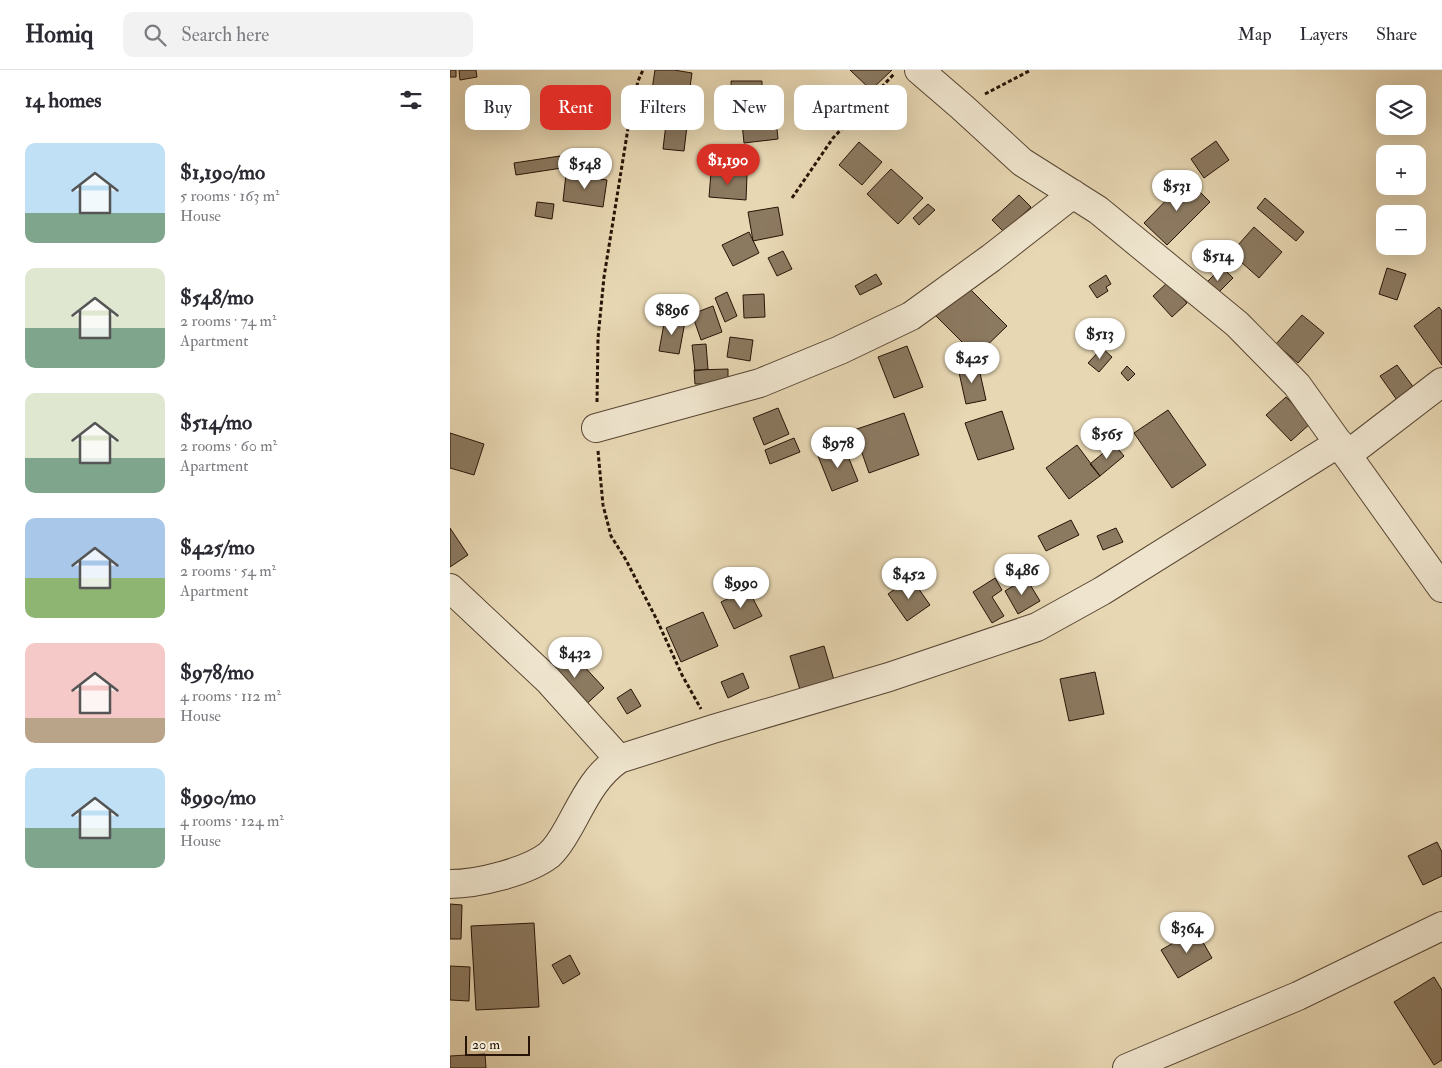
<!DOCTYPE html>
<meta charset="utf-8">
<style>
body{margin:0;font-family:"IM FELL Double Pica",serif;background:#f2f2f3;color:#2b2b33;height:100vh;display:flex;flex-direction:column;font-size:19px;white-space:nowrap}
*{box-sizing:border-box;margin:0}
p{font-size:16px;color:#7c7c81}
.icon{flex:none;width:28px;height:28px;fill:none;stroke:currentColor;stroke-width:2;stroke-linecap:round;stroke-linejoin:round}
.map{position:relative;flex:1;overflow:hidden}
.drawer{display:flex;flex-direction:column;background:#fff;width:450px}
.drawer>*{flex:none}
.hud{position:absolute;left:15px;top:15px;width:475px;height:45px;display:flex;gap:10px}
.buttons{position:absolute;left:926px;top:15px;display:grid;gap:10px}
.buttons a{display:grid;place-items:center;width:50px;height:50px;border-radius:10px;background:#fff;box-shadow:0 5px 20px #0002;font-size:25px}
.scale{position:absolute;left:15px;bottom:12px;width:65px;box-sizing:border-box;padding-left:5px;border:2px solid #281407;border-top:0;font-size:14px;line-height:18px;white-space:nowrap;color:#281407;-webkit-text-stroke:4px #efe5ce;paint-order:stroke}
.price{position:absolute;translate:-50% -42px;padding:0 11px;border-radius:18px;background:#fff;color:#222;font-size:16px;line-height:32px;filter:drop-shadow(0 1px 2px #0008)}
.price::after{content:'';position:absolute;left:50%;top:30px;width:15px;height:11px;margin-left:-8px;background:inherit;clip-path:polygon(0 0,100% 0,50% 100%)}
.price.on{background:#d93025;color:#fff}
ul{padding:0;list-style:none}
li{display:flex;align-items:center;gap:15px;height:125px;padding:0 25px}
li span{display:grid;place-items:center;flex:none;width:140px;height:100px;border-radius:10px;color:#555}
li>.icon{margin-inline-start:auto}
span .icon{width:60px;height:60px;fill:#fffc;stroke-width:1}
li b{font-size:21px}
h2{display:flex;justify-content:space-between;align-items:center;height:60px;padding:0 25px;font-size:21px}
.chip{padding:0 18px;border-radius:10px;background:#fff;box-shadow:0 5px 20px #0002;font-size:18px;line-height:45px}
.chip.on{background:#d93025;color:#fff}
header{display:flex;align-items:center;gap:30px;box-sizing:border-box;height:70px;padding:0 25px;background:#fff;border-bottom:1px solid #e1e1e2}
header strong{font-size:24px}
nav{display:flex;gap:28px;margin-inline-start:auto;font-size:18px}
.search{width:350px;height:45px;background:#f2f2f3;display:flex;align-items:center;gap:12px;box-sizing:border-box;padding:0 18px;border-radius:10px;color:#7c7c81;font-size:19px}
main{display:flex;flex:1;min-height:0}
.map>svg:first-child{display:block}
</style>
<header>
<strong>Homiq</strong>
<div class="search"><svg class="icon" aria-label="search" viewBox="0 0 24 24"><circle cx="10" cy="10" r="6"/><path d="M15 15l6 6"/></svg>Search here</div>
<nav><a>Map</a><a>Layers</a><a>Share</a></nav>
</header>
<main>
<section class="drawer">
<h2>14 homes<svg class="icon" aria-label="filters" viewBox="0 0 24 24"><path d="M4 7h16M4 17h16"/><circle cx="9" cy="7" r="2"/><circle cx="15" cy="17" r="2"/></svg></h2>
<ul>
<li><span style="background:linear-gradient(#bfe0f5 70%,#7fa58c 0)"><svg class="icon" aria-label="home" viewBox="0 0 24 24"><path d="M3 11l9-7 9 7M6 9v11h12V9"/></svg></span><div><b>$1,190/mo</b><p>5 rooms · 163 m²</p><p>House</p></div></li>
<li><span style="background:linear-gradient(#dfe7d0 60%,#7fa58c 0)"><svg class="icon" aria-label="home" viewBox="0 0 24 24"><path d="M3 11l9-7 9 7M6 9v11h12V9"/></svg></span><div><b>$548/mo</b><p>2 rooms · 74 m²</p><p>Apartment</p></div></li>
<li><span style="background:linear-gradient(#dfe7d0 65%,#7fa58c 0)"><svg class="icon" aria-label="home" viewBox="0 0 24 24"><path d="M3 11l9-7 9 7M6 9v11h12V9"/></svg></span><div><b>$514/mo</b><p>2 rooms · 60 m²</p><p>Apartment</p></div></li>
<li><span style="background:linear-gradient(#a9c7e8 60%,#8fb573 0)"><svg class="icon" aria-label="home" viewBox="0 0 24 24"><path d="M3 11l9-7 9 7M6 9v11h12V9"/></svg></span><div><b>$425/mo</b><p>2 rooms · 54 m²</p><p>Apartment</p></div></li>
<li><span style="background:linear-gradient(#f6c9c9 75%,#b9a48a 0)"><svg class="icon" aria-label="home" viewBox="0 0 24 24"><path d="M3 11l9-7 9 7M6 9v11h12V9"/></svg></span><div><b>$978/mo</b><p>4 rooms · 112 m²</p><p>House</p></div></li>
<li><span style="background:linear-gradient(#bfe0f5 60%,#7fa58c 0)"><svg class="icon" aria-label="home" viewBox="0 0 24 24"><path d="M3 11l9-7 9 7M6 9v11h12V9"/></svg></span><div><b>$990/mo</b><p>4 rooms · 124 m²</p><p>House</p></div></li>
</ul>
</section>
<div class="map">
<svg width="992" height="998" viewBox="0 0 992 998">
<rect width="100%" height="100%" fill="#e7d7b3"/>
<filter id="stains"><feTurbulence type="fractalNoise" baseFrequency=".004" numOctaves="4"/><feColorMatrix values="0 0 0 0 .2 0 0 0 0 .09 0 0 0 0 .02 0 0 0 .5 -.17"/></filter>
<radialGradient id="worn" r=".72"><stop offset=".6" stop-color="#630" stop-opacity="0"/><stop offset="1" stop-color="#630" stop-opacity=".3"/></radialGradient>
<path fill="#8b7960" stroke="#281407" d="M0 0H6V7H0Z
M9 0H26L27 7 10 10Z
M205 0H224L242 3 238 31 201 26Z
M400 0H442L421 20Z
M281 11H312V31H282Z
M325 39 328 69 294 73 291 43Z
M216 54 237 56 234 81 213 79Z
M766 71 779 90 754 108 741 89Z
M409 72 432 92 412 115 389 95Z
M110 86 112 98 66 105 64 93Z
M441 99 473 128 448 154 417 124Z
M261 102 297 105 296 130 259 127Z
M116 104 157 110 153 137 113 131Z
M737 109 760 132 717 175 694 153Z
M569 125 581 137 554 162 542 150Z
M815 128 854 162 846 171 807 138Z
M87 132 104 134 102 149 85 146Z
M478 134 485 140 469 155 463 148Z
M328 137 333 165 303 171 298 142Z
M804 157 832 182 809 208 781 183Z
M299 162 309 183 283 196 272 175Z
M333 181 342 199 327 206 318 188Z
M772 197 783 208 765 226 754 215Z
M937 198 956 204 947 230 929 224Z
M426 204 432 214 410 225 405 216Z
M656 205 661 214 656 217 658 221 647 228 639 216Z
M511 210 557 256 526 286 480 240Z
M718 212 737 233 722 247 703 226Z
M277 222 287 246 275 252 265 228Z
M314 224 315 247 294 248 293 225Z
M263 236 272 262 251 270 242 244Z
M989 237 992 241V295L964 256Z
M852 245 874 263 848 293 826 274Z
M215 248 235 252 229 284 209 281Z
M280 267 303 270 300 291 277 287Z
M256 274 258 299 245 301 242 275Z
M457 276 473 317 444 328 428 287Z
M652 278 662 287 649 302 638 293Z
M528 294 536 330 516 334 508 298Z
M947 295 964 318 947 330 930 306Z
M677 296 685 304 678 311 671 303Z
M278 299V314H245L244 300Z
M836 327 861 353 841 371 816 345Z
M328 338 339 364 314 375 303 348Z
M718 340 756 395 722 418 684 363Z
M552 341 564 379 528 390 515 353Z
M454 343 469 385 419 403 404 360Z
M0 363 34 374 24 405 0 398Z
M344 368 350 382 320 394 315 380Z
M664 374 674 386 650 406 640 394Z
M627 375 650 406 619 429 596 398Z
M394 376 408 411 382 421 368 386Z
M621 450 629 465 596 481 588 466Z
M0 458 18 485 0 497Z
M666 458 673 472 653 480 647 466Z
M461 508 480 535 457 551 438 524Z
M545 508 552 520 542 527 554 546 542 553 523 522Z
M576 508 590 531 568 544 555 521Z
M298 519 312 546 284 559 271 532Z
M253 542 268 576 231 592 216 558Z
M374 576 384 610 350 620 340 586Z
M119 580 154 618 132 638 97 600Z
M645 602 654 644 619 651 610 609Z
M293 603 299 618 278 628 271 612Z
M181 619 191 636 177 644 167 628Z
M987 772 992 782V806L973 815 958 786Z
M0 834 12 835 11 869H0Z
M84 853 89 937 26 940 21 856Z
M746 860 762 888 728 908 711 880Z
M120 885 130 904 113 914 102 895Z
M0 896 20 897 19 931 0 930Z
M984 907 992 920V990L984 995 944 932Z
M35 984 36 998H0V986Z"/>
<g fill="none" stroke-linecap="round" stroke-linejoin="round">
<defs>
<path id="minor" d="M469 0 512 37 572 92 648 140 787 254 847 315 992 518
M146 358 310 313 390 280 461 246 541 188 623 124
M897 385 992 312
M0 518 98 610 169 689
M0 814C27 814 77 802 99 785 106 779 114 766 119 757 133 732 144 706 169 689L263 659 439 607 587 557 652 521 889 373
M677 998 848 926 992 856"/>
</defs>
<use href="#minor" stroke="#584532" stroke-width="30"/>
<path stroke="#281407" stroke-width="3" stroke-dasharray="4 2.5" stroke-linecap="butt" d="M535 24 581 0
M342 128 383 68 444 4
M147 332 148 268 154 207 180 46 188 11 193 0
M148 381 153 435 161 466 176 490 207 550 232 605 251 639"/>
<use href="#minor" stroke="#efe5ce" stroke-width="28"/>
</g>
<rect width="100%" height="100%" filter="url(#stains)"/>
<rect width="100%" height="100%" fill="url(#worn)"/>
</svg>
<div class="buttons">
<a><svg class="icon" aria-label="layers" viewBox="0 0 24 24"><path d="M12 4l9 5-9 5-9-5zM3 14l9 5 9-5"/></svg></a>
<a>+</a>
<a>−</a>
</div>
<div class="scale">20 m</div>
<b class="price on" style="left:278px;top:116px">$1,190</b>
<b class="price" style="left:135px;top:120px">$548</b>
<b class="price" style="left:727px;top:142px">$531</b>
<b class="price" style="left:768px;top:212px">$514</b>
<b class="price" style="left:222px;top:266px">$896</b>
<b class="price" style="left:650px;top:290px">$513</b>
<b class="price" style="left:522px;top:314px">$425</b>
<b class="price" style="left:657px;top:390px">$565</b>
<b class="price" style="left:388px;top:399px">$978</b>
<b class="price" style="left:572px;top:526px">$486</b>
<b class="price" style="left:459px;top:530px">$452</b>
<b class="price" style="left:291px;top:539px">$990</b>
<b class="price" style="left:125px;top:609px">$432</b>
<b class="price" style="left:737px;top:884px">$364</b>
<div class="hud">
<a class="chip">Buy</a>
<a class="chip on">Rent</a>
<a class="chip">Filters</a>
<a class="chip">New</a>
<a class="chip">Apartment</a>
</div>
</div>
</main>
